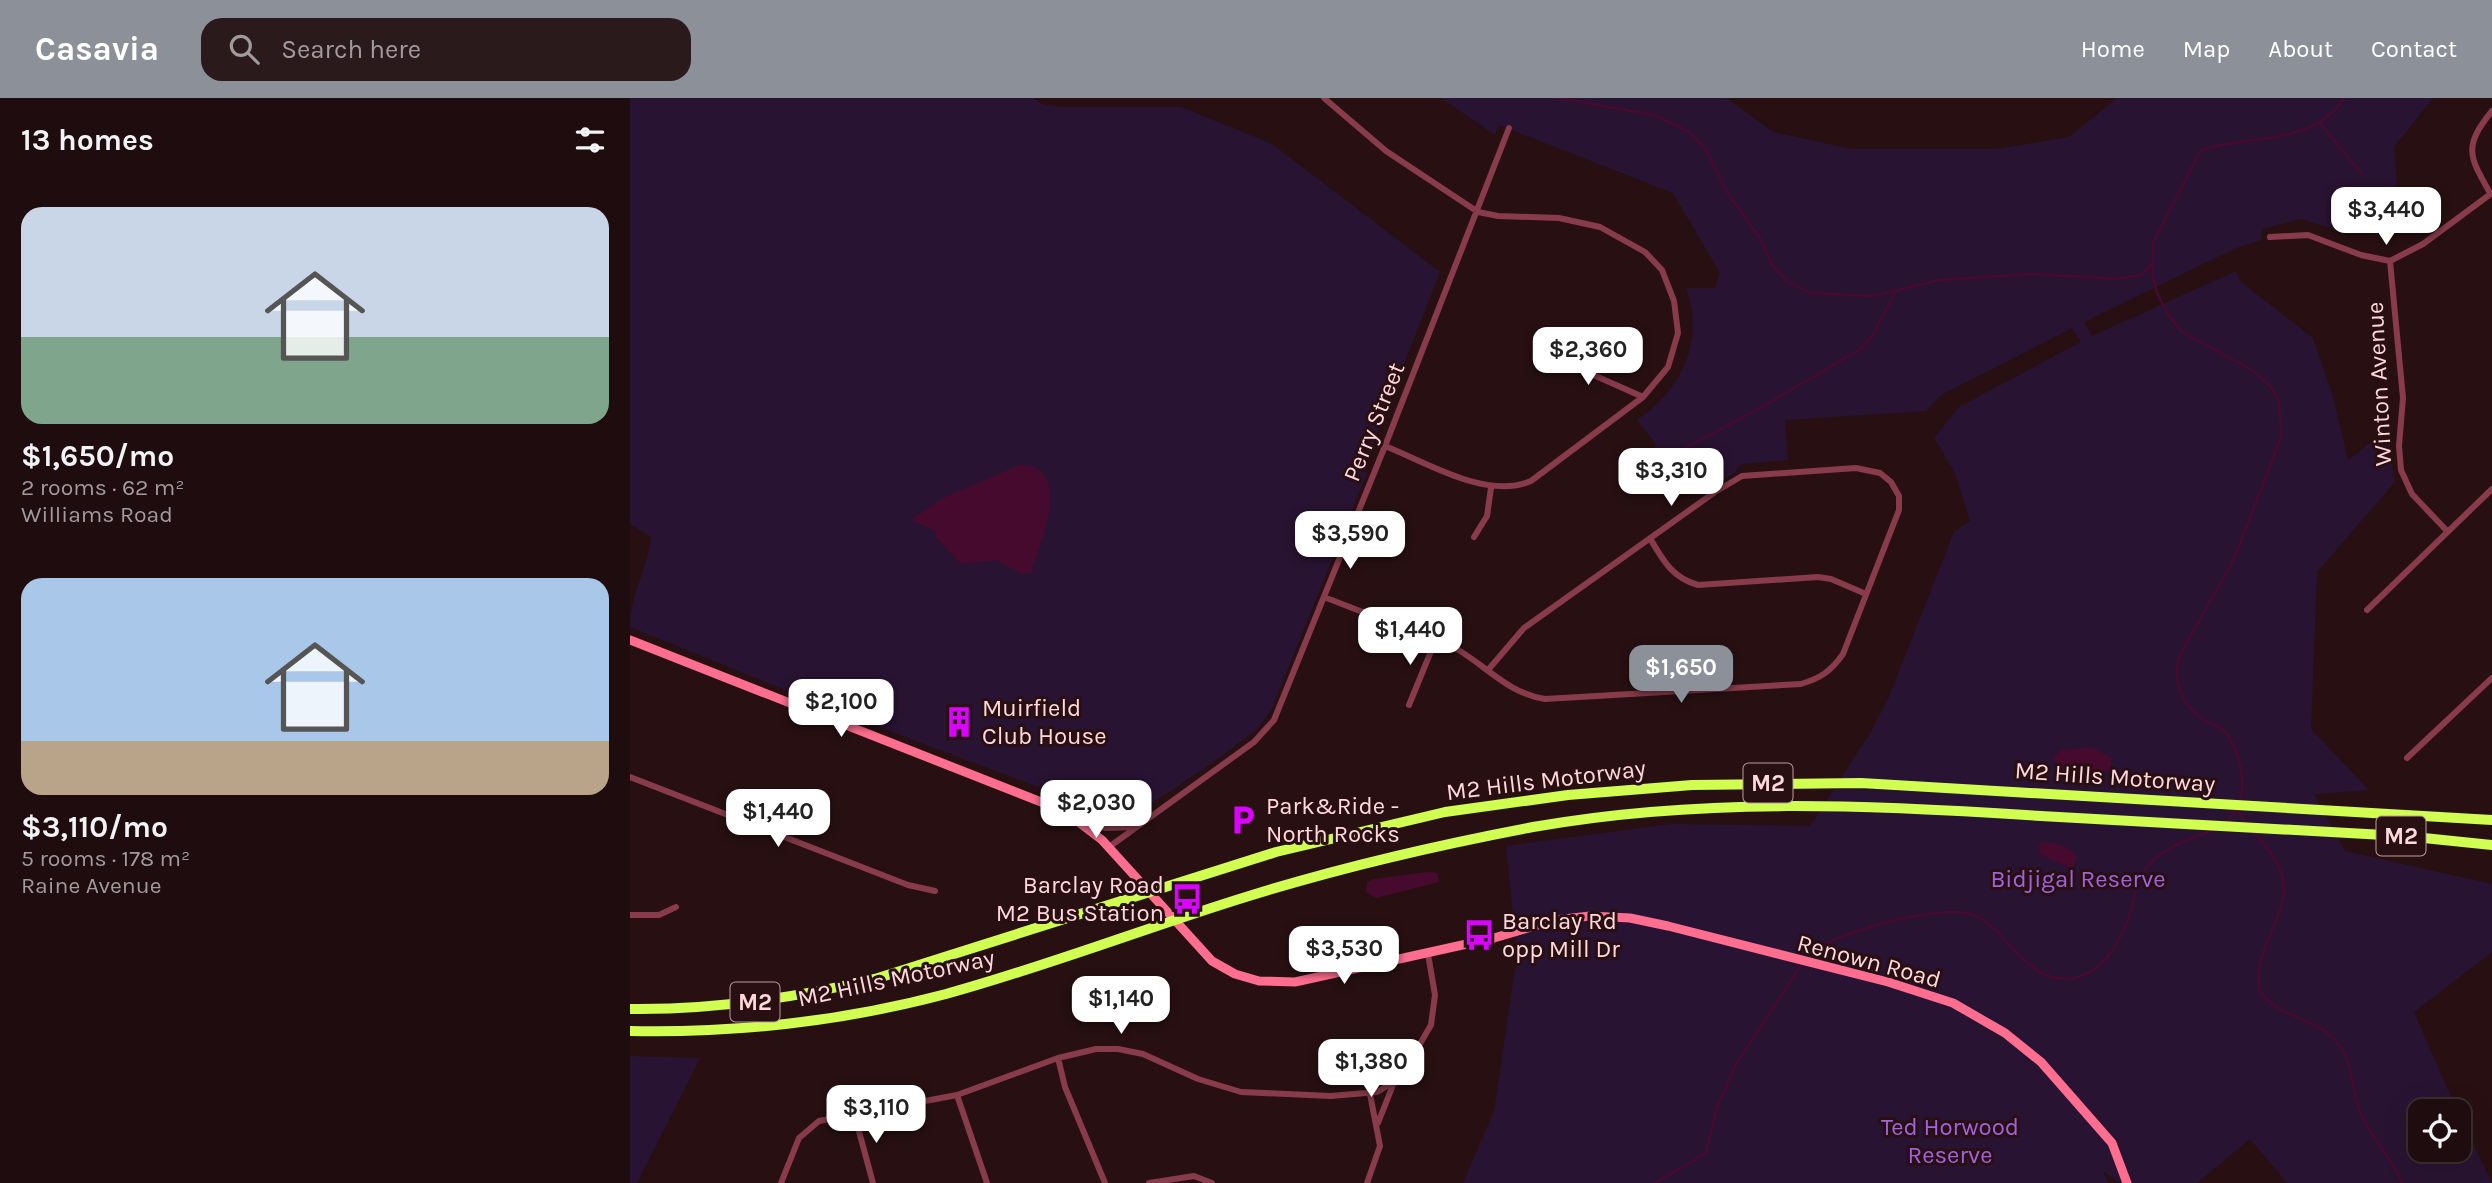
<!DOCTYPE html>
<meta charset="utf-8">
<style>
body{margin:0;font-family:Karla,sans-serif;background:#2b1a1c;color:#f1f3f6;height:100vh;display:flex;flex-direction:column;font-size:26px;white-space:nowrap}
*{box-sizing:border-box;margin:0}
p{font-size:23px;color:#a19b9e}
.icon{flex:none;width:38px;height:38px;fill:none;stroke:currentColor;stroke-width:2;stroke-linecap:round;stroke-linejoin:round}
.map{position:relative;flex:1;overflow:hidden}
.sheet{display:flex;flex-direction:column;background:#1e0c0e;width:630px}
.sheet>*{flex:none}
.tools{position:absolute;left:1778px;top:1001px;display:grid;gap:14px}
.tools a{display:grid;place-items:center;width:63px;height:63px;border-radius:14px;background:#1e0c0e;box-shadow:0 7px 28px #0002,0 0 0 2px #3c2c2e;font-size:35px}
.price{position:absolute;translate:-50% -60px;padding:0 16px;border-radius:14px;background:#fff;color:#222;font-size:23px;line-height:46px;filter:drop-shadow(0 2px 4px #0008)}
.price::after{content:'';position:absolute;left:50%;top:42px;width:21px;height:16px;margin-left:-10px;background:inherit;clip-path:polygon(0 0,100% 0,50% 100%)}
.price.active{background:#8c9099;color:#fff}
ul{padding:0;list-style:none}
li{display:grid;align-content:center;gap:14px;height:371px;padding:0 21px}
li span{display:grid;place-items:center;height:217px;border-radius:21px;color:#555}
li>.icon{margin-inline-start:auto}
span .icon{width:126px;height:126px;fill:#fffc;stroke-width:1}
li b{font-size:30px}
h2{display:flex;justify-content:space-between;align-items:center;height:84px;padding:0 21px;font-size:30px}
header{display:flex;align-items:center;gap:42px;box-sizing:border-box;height:98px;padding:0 35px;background:#8c9099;color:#fff}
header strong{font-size:33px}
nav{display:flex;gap:38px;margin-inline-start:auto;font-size:24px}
.search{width:490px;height:63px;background:#2b1a1c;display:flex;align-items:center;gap:18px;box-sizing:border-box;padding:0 24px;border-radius:21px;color:#a19b9e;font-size:26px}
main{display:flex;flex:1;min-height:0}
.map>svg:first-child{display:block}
</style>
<header>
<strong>Casavia</strong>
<div class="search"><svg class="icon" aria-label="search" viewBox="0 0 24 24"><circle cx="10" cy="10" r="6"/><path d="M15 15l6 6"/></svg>Search here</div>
<nav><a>Home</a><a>Map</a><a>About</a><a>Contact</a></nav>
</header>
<main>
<section class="sheet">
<h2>13 homes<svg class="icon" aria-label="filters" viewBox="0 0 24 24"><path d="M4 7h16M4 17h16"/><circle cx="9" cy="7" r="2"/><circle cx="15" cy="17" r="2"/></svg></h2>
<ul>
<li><span style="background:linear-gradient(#c9d6e8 60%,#7fa58c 0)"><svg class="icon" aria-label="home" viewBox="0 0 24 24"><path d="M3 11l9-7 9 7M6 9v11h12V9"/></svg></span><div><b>$1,650/mo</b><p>2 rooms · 62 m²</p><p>Williams Road</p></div></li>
<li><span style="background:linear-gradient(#a9c7e8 75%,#b9a48a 0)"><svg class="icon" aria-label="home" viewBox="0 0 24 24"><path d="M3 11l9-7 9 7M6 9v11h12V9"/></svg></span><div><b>$3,110/mo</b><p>5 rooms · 178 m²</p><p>Raine Avenue</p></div></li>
</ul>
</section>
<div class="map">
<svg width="1862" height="1085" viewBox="0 0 1862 1085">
<rect width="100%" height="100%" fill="#281012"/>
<path fill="#291332" d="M0 0H403L412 6 431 9H551L642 46 810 174 732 373 737 375 642 610 628 630 592 658 496 723 477 720 448 704 212 615 0 529C0 497 18 469 21 439L0 426Z
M811 0H1096L1143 34 1221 51H1367L1439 39 1487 0H1803L1764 49 1768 99 1712 89 1714 134 1670 121 1632 131 1631 142 1606 150 1454 224 1462 238 1606 173 1611 184 1683 240 1703 298 1718 362 1762 328 1759 354 1765 384 1687 474 1681 631 1739 692 1684 696 1715 753 1862 786V854L1784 914 1827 1013H1790V1052H1829V1016L1862 1085H1657L1620 1041 1567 1085H1490L1473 1073 1478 1085H833L864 1013 887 857 876 748 1041 726 1180 728 1242 632 1258 601 1324 434 1340 423 1325 375 1304 340 1329 309 1451 244 1442 230 1311 297 1296 313 1155 322 1158 362 1111 366 1104 375 1075 392 1049 355 1013 381 1026 346 1007 322C1052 291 1075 244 1056 190H1085L1090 175 1043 95 869 27 865 37Z
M0 958 70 960 7 1085H0Z"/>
<path fill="#460a2f" d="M390 367C445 368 410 444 401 475H390L366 462 331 466 306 439V433L281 422 313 400Z
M1462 649 1481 660V673L1443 676 1427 674 1424 659 1430 652Z
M1412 744C1426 744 1439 748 1447 759L1442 771 1410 756 1408 749Z
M797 774 807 775 809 784 746 800 736 794 737 784 744 781Z"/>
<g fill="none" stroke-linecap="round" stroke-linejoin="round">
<path stroke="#460a2f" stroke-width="2.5" d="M928 0 1024 17 1058 33 1075 50 1097 94 1131 142 1142 167 1157 183 1180 195 1243 198 1309 182 1404 176 1488 181 1511 177 1522 167
M1690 25 1732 76
M1021 368 1125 313 1229 252 1241 240 1265 195
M1610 704C1616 683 1609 648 1593 632 1588 628 1580 626 1574 622 1551 608 1542 582 1550 557L1604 461 1652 337 1648 301 1639 286 1617 269 1552 234 1537 215 1527 195 1523 179V145L1570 53C1619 35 1681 50 1714 0
M1607 712 1615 724
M1597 724 1607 710
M1624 735C1691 802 1623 827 1629 891 1644 919 1684 919 1704 941 1725 963 1720 990 1731 1016 1740 1038 1762 1060 1772 1085
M1025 1085 1076 1055 1087 1009 1105 968 1177 858C1199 835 1315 804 1344 817 1381 834 1396 888 1444 880 1474 874 1492 842 1500 815 1505 799 1505 783 1516 770 1534 748 1561 741 1585 731"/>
<path stroke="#873b4b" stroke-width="6" d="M694 0 756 53 848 114 868 118 929 120 970 129 1015 154 1032 172 1044 203 1048 235 1038 269 1013 299 901 383C856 402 798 365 755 348
M1860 95C1839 58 1833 49 1862 13
M1640 139 1678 137 1731 157 1760 163 1793 146 1862 95
M1760 163 1773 300 1769 348 1771 372 1782 396 1817 433
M914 255 1013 299
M844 439 857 418 861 390
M1021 442C1034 464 1043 480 1068 487L1188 479 1201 481 1236 496
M694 499 825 550C857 568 877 595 915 601L1171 586C1191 580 1201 573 1213 556L1269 412V398L1261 384 1250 375 1226 370 1112 378 1085 394 894 530 858 572
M1737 512 1862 391
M779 607 806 541
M1777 660 1862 580
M0 679 278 787 305 793
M445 718 475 730 502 729
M479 749 624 644 644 622 755 348 879 30
M0 817H29L46 809
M428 960 435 989 475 1085
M327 997 357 1085
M224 1015 243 1085
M748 1025 763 987
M151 1085 169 1040 189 1023 327 997 428 960 466 951H488L513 956 568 981 611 994 701 998 747 994 770 980 801 927 805 897 798 856
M519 1085 564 1078 582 1085
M737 1085 750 1048 740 996"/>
<path stroke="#ff6e8e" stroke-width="9" d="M0 542 434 713 472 742 582 863 605 876 629 883 665 884 864 840 925 822 960 818 1000 820 1038 828 1258 884 1323 905 1375 935 1411 964 1482 1045 1497 1085"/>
<path stroke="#d0ff52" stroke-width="10" d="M0 911C85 912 166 900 248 880L646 754 815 714 938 697 1062 687 1231 685 1862 722
M0 933C105 935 214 923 316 896 418 868 518 829 619 798 712 769 808 747 903 729 1072 699 1241 707 1411 718 1536 725 1660 731 1784 739L1862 747"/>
</g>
<defs>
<symbol id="building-bare" viewBox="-9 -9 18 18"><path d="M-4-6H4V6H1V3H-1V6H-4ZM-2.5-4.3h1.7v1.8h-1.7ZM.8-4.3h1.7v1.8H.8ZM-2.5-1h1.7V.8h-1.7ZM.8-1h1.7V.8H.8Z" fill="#d903ff" stroke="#281012" stroke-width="2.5" paint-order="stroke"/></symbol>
<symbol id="parking-bare" viewBox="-9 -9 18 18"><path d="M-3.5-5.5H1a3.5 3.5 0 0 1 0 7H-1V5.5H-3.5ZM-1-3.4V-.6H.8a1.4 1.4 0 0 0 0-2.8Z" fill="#d903ff" stroke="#281012" stroke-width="2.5" paint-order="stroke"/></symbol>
<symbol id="bus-bare" viewBox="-9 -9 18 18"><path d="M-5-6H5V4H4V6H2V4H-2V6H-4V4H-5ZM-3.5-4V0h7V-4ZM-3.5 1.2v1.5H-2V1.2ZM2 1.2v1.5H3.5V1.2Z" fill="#d903ff" stroke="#281012" stroke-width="2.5" paint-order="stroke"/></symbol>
</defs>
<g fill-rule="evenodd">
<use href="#building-bare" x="307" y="602" width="44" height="44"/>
<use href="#parking-bare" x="591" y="700" width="44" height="44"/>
<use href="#bus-bare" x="535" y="779" width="44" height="44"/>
<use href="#bus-bare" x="827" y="815" width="44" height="44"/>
</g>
<g text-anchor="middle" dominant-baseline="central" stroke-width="6" stroke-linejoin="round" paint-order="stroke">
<g fill="#281012" stroke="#be9b9f" stroke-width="2">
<rect x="1113.5" y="665.5" width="49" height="39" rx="5"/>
<rect x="1746.5" y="718.5" width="49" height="39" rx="5"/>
<rect x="100.5" y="884.5" width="49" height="39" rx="5"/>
</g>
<g font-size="23" font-weight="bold" fill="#ffd7dc">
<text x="1138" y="685">M2</text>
<text x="1771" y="738">M2</text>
<text x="125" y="904">M2</text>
</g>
<g font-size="24" fill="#ffd7dc" stroke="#281012">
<text transform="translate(1749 286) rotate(-93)">Winton Avenue</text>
<text transform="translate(744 324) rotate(-68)">Perry Street</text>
<text transform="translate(1485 679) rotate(4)">M2 Hills Motorway</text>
<text transform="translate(916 682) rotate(-7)">M2 Hills Motorway</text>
<text transform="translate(1239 863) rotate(15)">Renown Road</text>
<text transform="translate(266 880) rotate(-12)">M2 Hills Motorway</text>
</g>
<g font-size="24" fill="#ffd7dc" stroke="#281012" text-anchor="start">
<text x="352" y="610">Muirfield<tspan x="352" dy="28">Club House</tspan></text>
<text x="636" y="708">Park&amp;Ride -<tspan x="636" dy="28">North Rocks</tspan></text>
<text x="534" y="787" text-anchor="end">Barclay Road<tspan x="534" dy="28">M2 Bus Station</tspan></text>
<text x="872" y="823">Barclay Rd<tspan x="872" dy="28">opp Mill Dr</tspan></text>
</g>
<g font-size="24" fill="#a161e1" stroke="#281012">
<text x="1448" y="781">Bidjigal Reserve</text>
<text x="1320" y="1029">Ted Horwood<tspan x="1320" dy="28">Reserve</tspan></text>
</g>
</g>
</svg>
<div class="tools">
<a><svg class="icon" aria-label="locate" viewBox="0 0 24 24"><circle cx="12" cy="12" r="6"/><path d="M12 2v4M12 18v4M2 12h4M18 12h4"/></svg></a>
</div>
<b class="price" style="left:1756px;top:149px">$3,440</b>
<b class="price" style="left:958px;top:289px">$2,360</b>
<b class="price" style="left:1041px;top:410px">$3,310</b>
<b class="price" style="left:720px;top:473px">$3,590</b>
<b class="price" style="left:780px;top:569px">$1,440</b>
<b class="price active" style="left:1051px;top:607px">$1,650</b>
<b class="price" style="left:211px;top:641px">$2,100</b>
<b class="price" style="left:466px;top:742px">$2,030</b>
<b class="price" style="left:148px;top:751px">$1,440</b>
<b class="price" style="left:714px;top:888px">$3,530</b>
<b class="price" style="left:491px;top:938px">$1,140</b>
<b class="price" style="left:741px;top:1001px">$1,380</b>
<b class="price" style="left:246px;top:1047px">$3,110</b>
</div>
</main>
